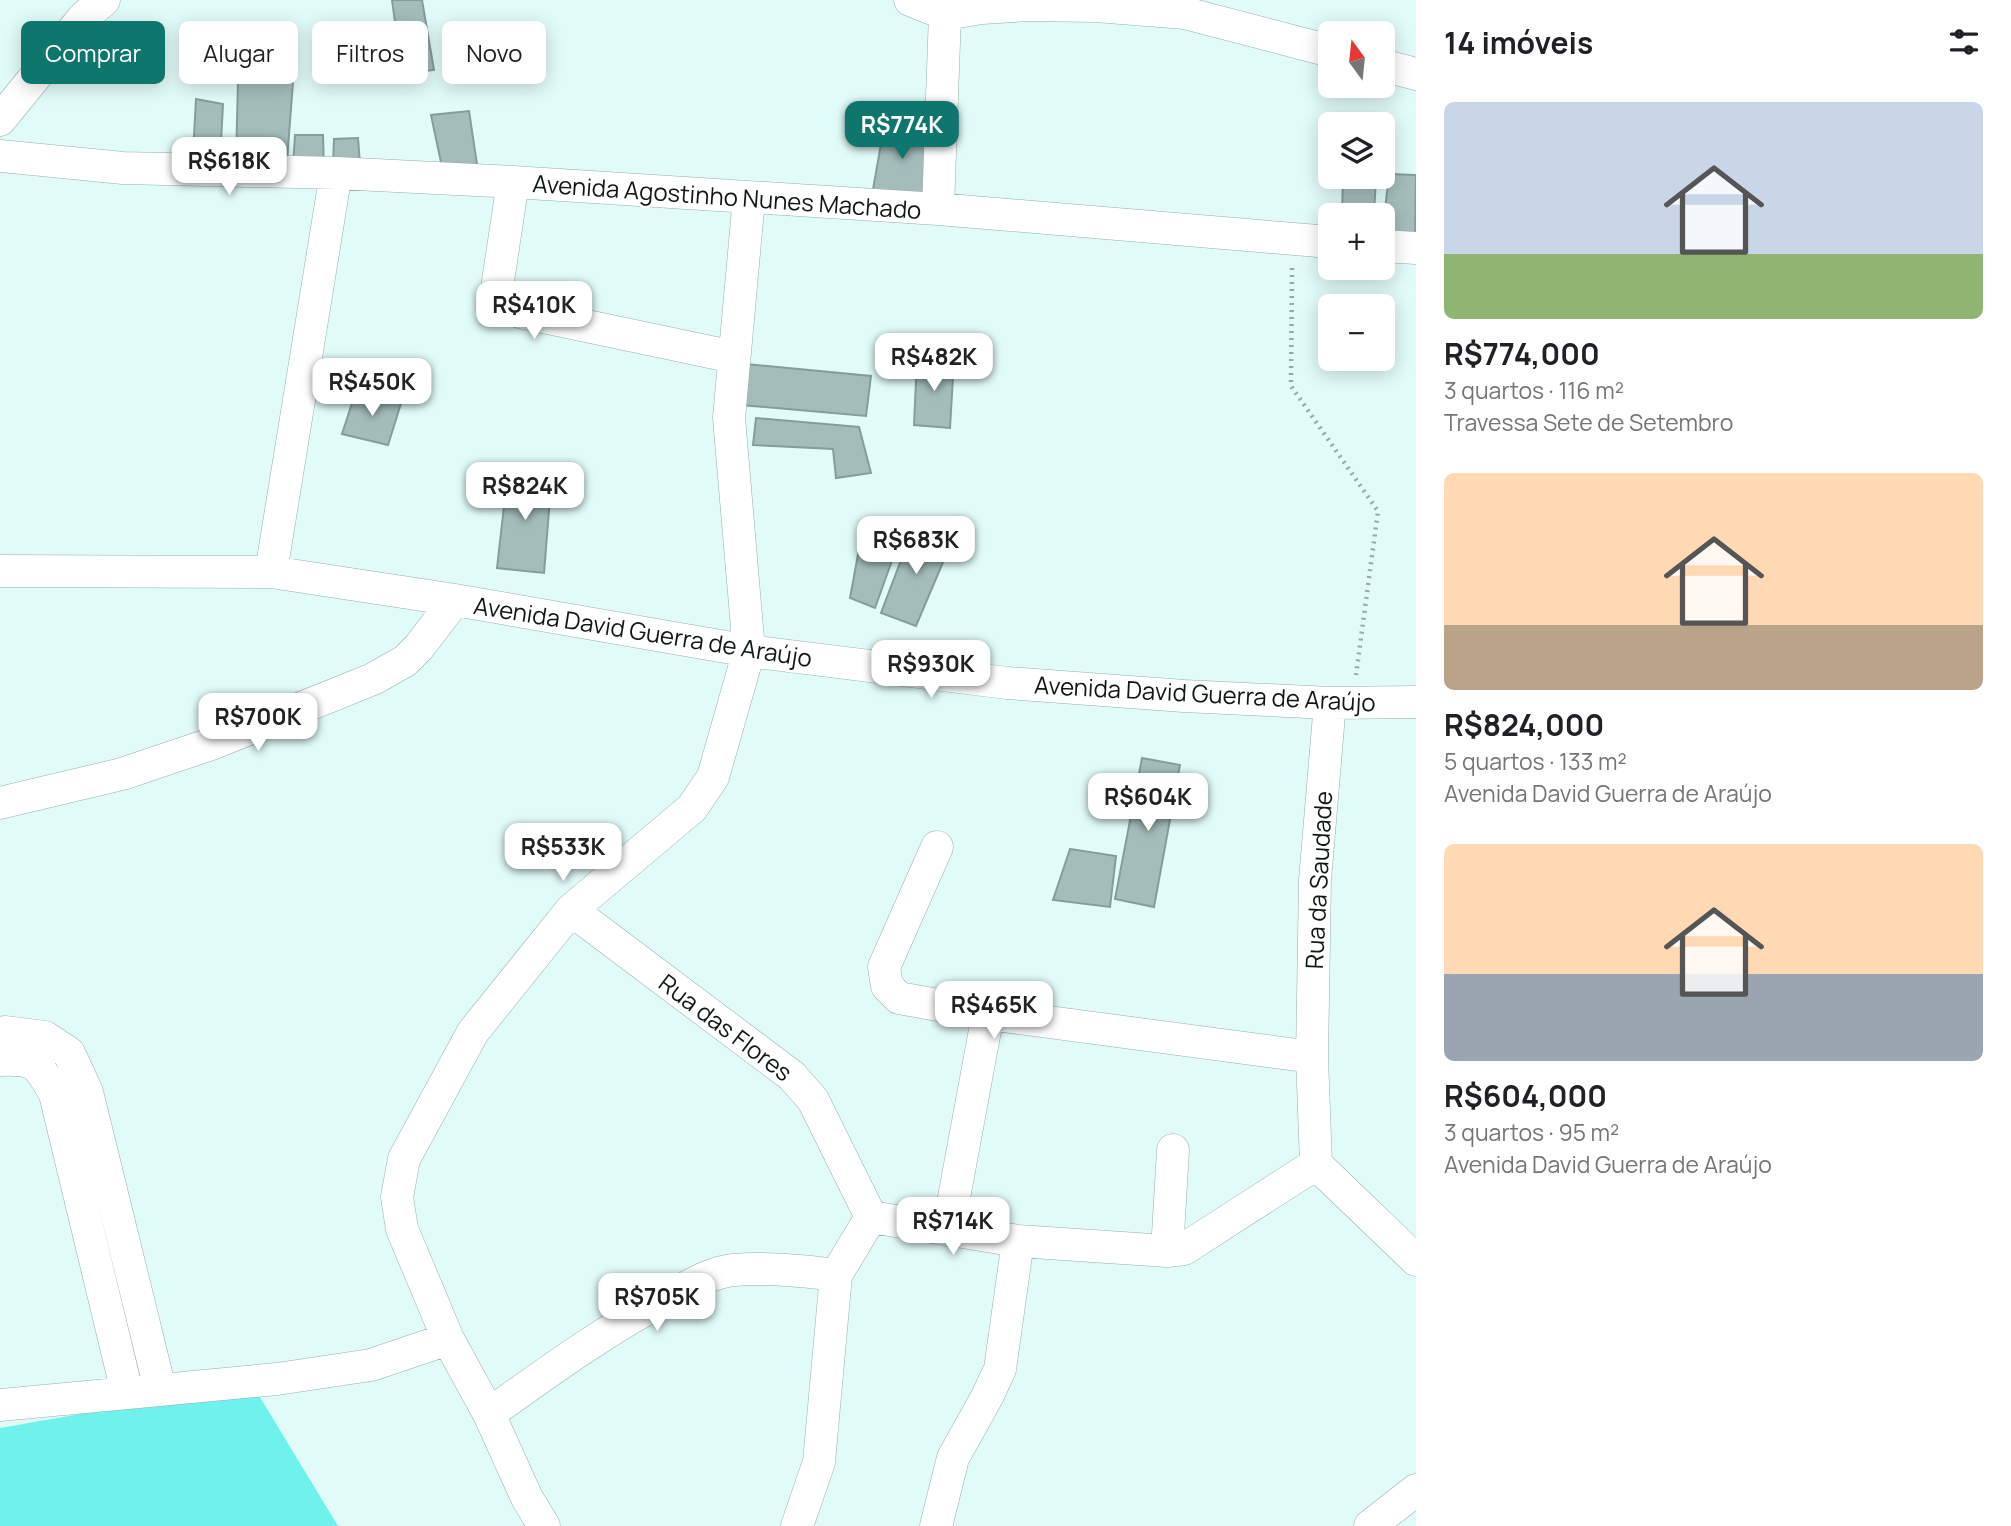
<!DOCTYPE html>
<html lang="pt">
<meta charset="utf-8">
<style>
body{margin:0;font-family:Manrope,sans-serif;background:#f2f2f2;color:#202124;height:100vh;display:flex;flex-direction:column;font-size:26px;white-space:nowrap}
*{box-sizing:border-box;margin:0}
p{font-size:23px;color:#757577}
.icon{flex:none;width:38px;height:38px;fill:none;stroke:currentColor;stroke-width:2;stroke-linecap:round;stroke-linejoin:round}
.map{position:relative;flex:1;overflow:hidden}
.panel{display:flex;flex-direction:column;background:#fff;width:595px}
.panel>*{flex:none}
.guide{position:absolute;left:21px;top:21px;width:665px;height:63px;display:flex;gap:14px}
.needle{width:46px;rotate:345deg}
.tools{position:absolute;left:1318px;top:21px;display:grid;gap:14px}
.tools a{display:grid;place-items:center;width:77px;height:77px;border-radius:10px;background:#fff;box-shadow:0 4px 18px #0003;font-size:35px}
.price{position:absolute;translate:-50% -60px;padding:0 16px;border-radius:14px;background:#fff;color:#222;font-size:23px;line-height:46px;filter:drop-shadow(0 2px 4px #0008)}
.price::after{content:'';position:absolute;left:50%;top:42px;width:21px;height:16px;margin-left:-10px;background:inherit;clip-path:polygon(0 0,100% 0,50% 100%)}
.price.on{background:#0f766e;color:#fff}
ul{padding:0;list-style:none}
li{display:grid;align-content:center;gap:14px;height:371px;padding:0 28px}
li span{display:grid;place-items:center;height:217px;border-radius:10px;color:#555}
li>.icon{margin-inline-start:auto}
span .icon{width:126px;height:126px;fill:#fffc;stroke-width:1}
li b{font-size:30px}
h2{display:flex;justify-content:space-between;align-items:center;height:84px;padding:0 28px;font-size:30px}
.chip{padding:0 24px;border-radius:10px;background:#fff;box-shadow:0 4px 18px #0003;font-size:24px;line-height:63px}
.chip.on{background:#0f766e;color:#fff}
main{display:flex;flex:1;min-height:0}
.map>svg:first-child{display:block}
</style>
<main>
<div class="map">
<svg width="1416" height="1526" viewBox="0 0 1416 1526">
<rect width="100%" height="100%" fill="#e1fbf9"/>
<path fill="#70f2ec" d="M252 1384 338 1526H0V1428Z"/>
<path fill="#a4bdbb" stroke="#849d9b" stroke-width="2" d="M392 0H422L434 70 402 74Z
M238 81 293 82 287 161 236 162Z
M196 99 223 104 220 160 193 155Z
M469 111 478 171 443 172 431 115Z
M885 121 929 126 924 199 872 195Z
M295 135H323L324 168 293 166Z
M358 138 360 164H333L334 139Z
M1389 174 1416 175 1415 234 1382 236Z
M1343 177H1376L1374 215H1342Z
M917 359 954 360 950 428 914 425Z
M745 364 871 376 866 416 741 405Z
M356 391 402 400 388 445 342 434Z
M756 418 859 427 871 473 836 478 833 449 753 445Z
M508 471 552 474 544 573 497 568Z
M864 522 904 527 875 608 850 598Z
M914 526 952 541 916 626 881 613Z
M1142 758 1180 765 1154 907 1115 899Z
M1070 849 1116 856 1110 907 1053 900Z"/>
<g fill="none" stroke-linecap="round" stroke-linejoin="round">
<defs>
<path id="street" d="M910 0 945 14
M945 14 982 8 1028 5 1096 6 1185 13 1330 51
M1382 65 1416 74
M0 120 83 18 104 0
M0 156 123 168 336 173 513 182 938 209 1330 242
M513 182 498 281 501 295 520 312 734 357
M938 209 945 14
M1382 246 1416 248
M0 571 271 572 455 600 749 651 1007 683 1184 696 1330 703 1416 702
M271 572 336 173
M0 803 122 774 214 743 373 679 405 661 419 647 455 600
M937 847 884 967 887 986 899 998 988 1014 1312 1057
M571 910 792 1076 813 1100 871 1217 1018 1241 1167 1251 1184 1249 1316 1164 1312 1057 1315 880 1330 703
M0 1033 5 1032 45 1037 69 1053 87 1092 160 1389
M0 1060C36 1058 38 1064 55 1094L127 1392
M1316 1164 1416 1260
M948 1230 988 1014
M1167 1251 1173 1150
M0 1405 277 1379 371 1365 448 1339
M489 1414C549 1371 608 1328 674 1294 693 1284 712 1272 734 1270 765 1267 804 1271 836 1275
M544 1526 527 1498 489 1414 448 1339 402 1229 397 1197 404 1159 473 1032 571 910 692 808 713 777 749 651 729 418 749 198
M797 1526 819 1462 836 1275 871 1217
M936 1526 953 1458 988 1395 1000 1369 1018 1241
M1370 1526 1416 1490"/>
</defs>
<use href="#street" stroke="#96aeac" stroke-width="33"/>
<path stroke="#95a9a8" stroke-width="4.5" stroke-dasharray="2 5" stroke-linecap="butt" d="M1292 268 1291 386 1378 511 1356 675"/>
<use href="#street" stroke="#fff" stroke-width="32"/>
</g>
<g text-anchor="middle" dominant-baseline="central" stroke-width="5" stroke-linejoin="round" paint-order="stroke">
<g font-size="24" fill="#0f1817" stroke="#fff">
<text transform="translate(727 196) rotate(4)">Avenida Agostinho Nunes Machado</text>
<text transform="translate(643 631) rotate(9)">Avenida David Guerra de Araújo</text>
<text transform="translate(1205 693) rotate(3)">Avenida David Guerra de Araújo</text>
<text transform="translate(1318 880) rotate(-87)">Rua da Saudade</text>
<text transform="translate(726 1027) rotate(37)">Rua das Flores</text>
</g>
</g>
</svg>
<div class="tools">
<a><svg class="needle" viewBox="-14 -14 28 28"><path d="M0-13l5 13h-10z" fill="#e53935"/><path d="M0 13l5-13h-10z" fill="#757577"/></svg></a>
<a><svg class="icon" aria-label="layers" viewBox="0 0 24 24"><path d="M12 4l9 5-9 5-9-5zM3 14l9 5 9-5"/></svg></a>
<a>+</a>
<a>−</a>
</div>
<b class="price on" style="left:902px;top:161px">R$774K</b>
<b class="price" style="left:229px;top:197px">R$618K</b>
<b class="price" style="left:534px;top:341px">R$410K</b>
<b class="price" style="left:934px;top:393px">R$482K</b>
<b class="price" style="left:372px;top:418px">R$450K</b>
<b class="price" style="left:525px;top:522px">R$824K</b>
<b class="price" style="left:916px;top:576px">R$683K</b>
<b class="price" style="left:931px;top:700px">R$930K</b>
<b class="price" style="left:258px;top:753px">R$700K</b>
<b class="price" style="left:1148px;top:833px">R$604K</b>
<b class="price" style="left:563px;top:883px">R$533K</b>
<b class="price" style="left:994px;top:1041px">R$465K</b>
<b class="price" style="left:953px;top:1257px">R$714K</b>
<b class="price" style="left:657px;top:1333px">R$705K</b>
<div class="guide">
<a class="chip on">Comprar</a>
<a class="chip">Alugar</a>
<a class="chip">Filtros</a>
<a class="chip">Novo</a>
</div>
</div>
<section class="panel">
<h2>14 imóveis<svg class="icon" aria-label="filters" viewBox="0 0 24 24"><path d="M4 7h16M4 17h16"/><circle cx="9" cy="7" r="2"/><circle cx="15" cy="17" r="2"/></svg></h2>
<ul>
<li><span style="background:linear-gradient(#c9d6e8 70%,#8fb573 0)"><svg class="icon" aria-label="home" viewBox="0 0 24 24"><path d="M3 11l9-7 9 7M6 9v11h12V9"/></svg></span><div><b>R$774,000</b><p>3 quartos · 116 m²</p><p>Travessa Sete de Setembro</p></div></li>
<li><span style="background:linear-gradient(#ffd9b3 70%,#b9a48a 0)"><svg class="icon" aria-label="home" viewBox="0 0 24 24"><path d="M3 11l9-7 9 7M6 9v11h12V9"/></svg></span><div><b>R$824,000</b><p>5 quartos · 133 m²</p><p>Avenida David Guerra de Araújo</p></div></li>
<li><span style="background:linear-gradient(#ffd9b3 60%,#9aa5b1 0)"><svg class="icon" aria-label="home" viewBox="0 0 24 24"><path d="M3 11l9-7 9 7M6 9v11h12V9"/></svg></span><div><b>R$604,000</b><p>3 quartos · 95 m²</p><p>Avenida David Guerra de Araújo</p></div></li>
</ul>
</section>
</main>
